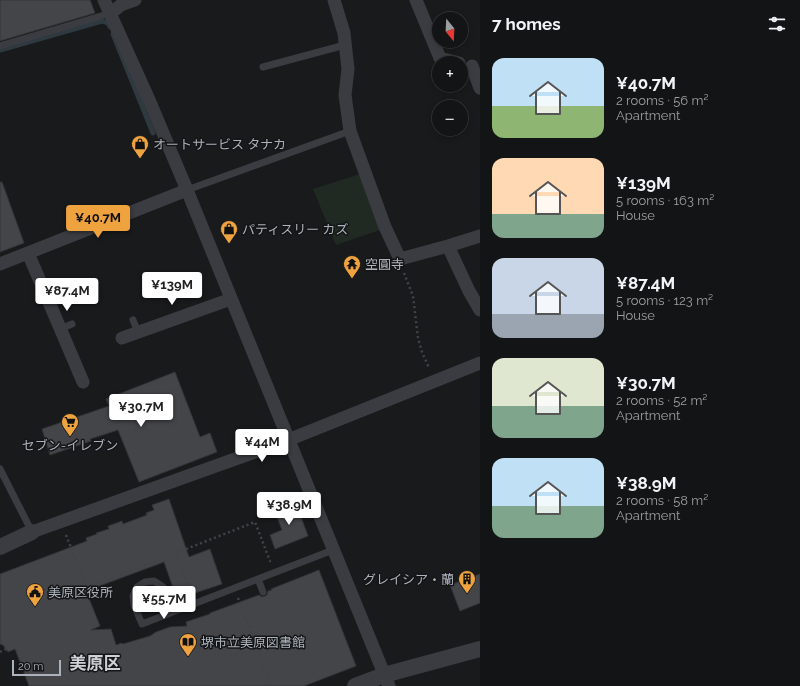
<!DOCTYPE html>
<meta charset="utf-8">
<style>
body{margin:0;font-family:Raleway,"Noto Sans JP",sans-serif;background:#1c1d1e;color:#f1f3f6;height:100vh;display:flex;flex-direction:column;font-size:15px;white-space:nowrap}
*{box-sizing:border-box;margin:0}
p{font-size:13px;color:#9d9ea0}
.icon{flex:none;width:22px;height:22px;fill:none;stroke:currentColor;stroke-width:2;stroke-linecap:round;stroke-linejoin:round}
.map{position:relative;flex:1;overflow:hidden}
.panel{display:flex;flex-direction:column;background:#131415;width:320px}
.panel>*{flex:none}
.needle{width:26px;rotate:162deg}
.tools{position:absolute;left:432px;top:12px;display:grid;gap:8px}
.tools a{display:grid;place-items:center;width:36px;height:36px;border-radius:50%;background:#131415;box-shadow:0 2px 6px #0003,0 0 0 1px #323334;font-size:20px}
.scale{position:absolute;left:12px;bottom:10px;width:49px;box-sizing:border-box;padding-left:4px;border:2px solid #acb2bb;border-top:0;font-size:11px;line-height:14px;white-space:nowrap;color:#acb2bb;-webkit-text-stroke:3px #141517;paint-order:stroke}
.price{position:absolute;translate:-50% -34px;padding:0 9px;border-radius:4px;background:#fff;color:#222;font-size:13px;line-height:26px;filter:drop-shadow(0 1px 2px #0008)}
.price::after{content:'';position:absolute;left:50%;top:24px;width:12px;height:9px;margin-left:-6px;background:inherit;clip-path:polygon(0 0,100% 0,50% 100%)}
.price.on{background:#efa33e;color:#111}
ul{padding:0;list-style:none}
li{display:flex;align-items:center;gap:12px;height:100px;padding:0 12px}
li span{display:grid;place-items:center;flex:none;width:112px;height:80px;border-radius:12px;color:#555}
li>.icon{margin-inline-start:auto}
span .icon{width:48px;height:48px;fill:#fffc;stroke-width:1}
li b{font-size:17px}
h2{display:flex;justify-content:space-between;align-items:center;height:48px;padding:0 12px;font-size:17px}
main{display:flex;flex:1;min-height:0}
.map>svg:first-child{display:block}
</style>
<main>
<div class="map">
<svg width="480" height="686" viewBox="0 0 480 686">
<rect width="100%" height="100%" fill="#191a1c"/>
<path fill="#212a22" d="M360 174 380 230 336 245 313 189Z
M142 600a9 9 0 1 1 18 0a9 9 0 1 1-18 0Z"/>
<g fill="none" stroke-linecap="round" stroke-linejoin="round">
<path stroke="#2f3a40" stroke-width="5" d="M113 34 153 133
M0 50 102 21 108 23 110 27"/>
</g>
<path fill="#444549" stroke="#343438" d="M0 0H90L95 13 0 41Z
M0 182H2L24 243 0 252Z
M175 372 200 437 210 433 217 452 139 482 118 430 90 439 91 441 50 455 42 429 109 406 106 399Z
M169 499 189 557 210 549 222 584 177 599 164 562 86 591 100 626 91 630 111 629 116 645 122 643 123 644 150 636 156 632 170 627 187 626 186 622 210 614V613L259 595 262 597 265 596 267 595 268 591 272 590 271 589 319 570 356 666 304 686H29L15 649 8 652 3 645 0 644V574L87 541 86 538 97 534 96 533 109 529 108 526 122 521 123 524 147 515 146 513 154 510 152 505Z
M296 503 308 536 275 549 270 535 282 530 274 509 286 504 287 506Z
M480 574V603L460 611 450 585Z"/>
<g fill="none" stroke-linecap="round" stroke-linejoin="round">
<path stroke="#414348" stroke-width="2.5" stroke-dasharray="2 3" stroke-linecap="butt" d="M404 273 413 296 418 338 422 352 429 368
M66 535 87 588
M175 554 191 593
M79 591 255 522 270 561H271
M238 598 271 686
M0 652 6 649"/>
<path stroke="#3b3c41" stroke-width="7" d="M0 46 111 13
M263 67 345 45
M187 190 350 131
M133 320 138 332
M60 329 72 324
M0 469 32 532
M258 579 263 592
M173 612 163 587 154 581 145 582 137 587 133 596 134 605 142 624 333 550"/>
<path stroke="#3b3c41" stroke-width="13" d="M104 0 150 102 187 190 389 686
M334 0 344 33 348 69 345 95 350 131 385 227 400 259 448 246 480 236
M416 0 440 58 459 63
M111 13 121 5 135 0
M472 66 480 88
M448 246 469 291 480 310
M28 253 83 382
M0 264 187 190
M122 338 231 299
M32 532 288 440 480 363"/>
<path stroke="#3b3c41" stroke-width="16" d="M0 547 32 532
M355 686 384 675 480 649"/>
</g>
<defs>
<symbol id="shop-pin" viewBox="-11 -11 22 30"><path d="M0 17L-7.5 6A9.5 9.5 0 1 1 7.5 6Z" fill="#efa33e" stroke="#141517"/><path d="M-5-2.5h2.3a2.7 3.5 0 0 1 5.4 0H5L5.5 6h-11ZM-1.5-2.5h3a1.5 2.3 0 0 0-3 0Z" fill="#111"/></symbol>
<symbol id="temple-pin" viewBox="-11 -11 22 30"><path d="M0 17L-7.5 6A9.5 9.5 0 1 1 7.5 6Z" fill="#efa33e" stroke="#141517"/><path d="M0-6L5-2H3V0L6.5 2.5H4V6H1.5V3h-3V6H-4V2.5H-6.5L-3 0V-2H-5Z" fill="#111"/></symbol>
<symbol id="supermarket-pin" viewBox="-11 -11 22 30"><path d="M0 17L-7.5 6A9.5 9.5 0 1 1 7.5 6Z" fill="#efa33e" stroke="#141517"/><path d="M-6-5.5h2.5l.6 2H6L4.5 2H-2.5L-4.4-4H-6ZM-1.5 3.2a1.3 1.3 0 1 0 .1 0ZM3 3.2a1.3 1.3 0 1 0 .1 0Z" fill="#111"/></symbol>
<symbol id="building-pin" viewBox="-11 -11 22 30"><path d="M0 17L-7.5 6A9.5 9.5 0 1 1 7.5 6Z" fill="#efa33e" stroke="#141517"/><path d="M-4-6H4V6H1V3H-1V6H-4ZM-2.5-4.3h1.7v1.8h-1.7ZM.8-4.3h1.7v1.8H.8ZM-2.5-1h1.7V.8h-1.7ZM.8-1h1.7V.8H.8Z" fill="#111"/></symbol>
<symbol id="civic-pin" viewBox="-11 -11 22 30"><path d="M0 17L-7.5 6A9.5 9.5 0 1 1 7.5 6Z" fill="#efa33e" stroke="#141517"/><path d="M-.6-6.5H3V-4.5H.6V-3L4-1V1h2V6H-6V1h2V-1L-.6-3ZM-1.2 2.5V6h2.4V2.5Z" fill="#111"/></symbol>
<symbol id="library-pin" viewBox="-11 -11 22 30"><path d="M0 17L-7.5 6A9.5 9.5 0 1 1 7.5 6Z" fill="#efa33e" stroke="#141517"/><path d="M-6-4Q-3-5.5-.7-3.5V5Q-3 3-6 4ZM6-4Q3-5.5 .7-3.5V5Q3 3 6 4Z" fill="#111"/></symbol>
</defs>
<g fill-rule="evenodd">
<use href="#shop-pin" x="130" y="134" width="20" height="27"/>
<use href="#shop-pin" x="219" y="219" width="20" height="27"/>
<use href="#temple-pin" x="342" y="254" width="20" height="27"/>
<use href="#supermarket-pin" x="60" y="412" width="20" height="27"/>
<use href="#building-pin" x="457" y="569" width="20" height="27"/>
<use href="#civic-pin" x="25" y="582" width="20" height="27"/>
<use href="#library-pin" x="178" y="632" width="20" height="27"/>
</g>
<g text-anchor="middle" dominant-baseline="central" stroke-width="3" stroke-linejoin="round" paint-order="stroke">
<g font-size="13" fill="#acb2bb" stroke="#141517" text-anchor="start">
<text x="153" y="144">オートサービス タナカ</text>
<text x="242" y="229">パティスリー カズ</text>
<text x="365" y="264">空圓寺</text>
<text x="70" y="445" text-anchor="middle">セブン-イレブン</text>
<text x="454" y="579" text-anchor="end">グレイシア・蘭</text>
<text x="48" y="592">美原区役所</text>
<text x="201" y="642">堺市立美原図書館</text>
</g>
<g font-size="17" font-weight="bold" fill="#cdd1d7" stroke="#141517">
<text x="95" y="663">美原区</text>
</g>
</g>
</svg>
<div class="tools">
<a><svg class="needle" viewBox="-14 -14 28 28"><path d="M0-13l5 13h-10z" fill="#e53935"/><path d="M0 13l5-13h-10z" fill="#9d9ea0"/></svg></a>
<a>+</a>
<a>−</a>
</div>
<div class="scale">20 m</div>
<b class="price on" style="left:98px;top:239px">¥40.7M</b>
<b class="price" style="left:172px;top:306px">¥139M</b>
<b class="price" style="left:67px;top:312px">¥87.4M</b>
<b class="price" style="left:141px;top:428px">¥30.7M</b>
<b class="price" style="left:262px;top:463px">¥44M</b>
<b class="price" style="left:289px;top:526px">¥38.9M</b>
<b class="price" style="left:164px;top:620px">¥55.7M</b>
</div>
<section class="panel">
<h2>7 homes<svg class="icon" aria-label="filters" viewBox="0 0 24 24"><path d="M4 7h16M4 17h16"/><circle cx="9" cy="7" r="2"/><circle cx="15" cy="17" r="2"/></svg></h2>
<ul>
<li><span style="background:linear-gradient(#bfe0f5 60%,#8fb573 0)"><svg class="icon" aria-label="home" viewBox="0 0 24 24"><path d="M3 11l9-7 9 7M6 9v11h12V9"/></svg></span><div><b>¥40.7M</b><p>2 rooms · 56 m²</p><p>Apartment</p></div></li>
<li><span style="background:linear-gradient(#ffd9b3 70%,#7fa58c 0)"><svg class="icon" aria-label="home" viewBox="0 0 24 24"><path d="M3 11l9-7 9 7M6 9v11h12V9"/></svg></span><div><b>¥139M</b><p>5 rooms · 163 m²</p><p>House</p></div></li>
<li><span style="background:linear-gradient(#c9d6e8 70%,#9aa5b1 0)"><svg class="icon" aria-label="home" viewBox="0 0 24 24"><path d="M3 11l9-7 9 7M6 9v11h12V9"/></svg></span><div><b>¥87.4M</b><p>5 rooms · 123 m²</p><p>House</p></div></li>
<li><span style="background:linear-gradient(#dfe7d0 60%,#7fa58c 0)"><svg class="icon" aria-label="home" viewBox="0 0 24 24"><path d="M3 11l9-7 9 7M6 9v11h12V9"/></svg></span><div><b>¥30.7M</b><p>2 rooms · 52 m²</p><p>Apartment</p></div></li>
<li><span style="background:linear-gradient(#bfe0f5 60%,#7fa58c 0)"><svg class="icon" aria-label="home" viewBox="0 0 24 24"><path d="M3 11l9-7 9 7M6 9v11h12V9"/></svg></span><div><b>¥38.9M</b><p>2 rooms · 58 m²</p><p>Apartment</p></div></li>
</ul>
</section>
</main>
